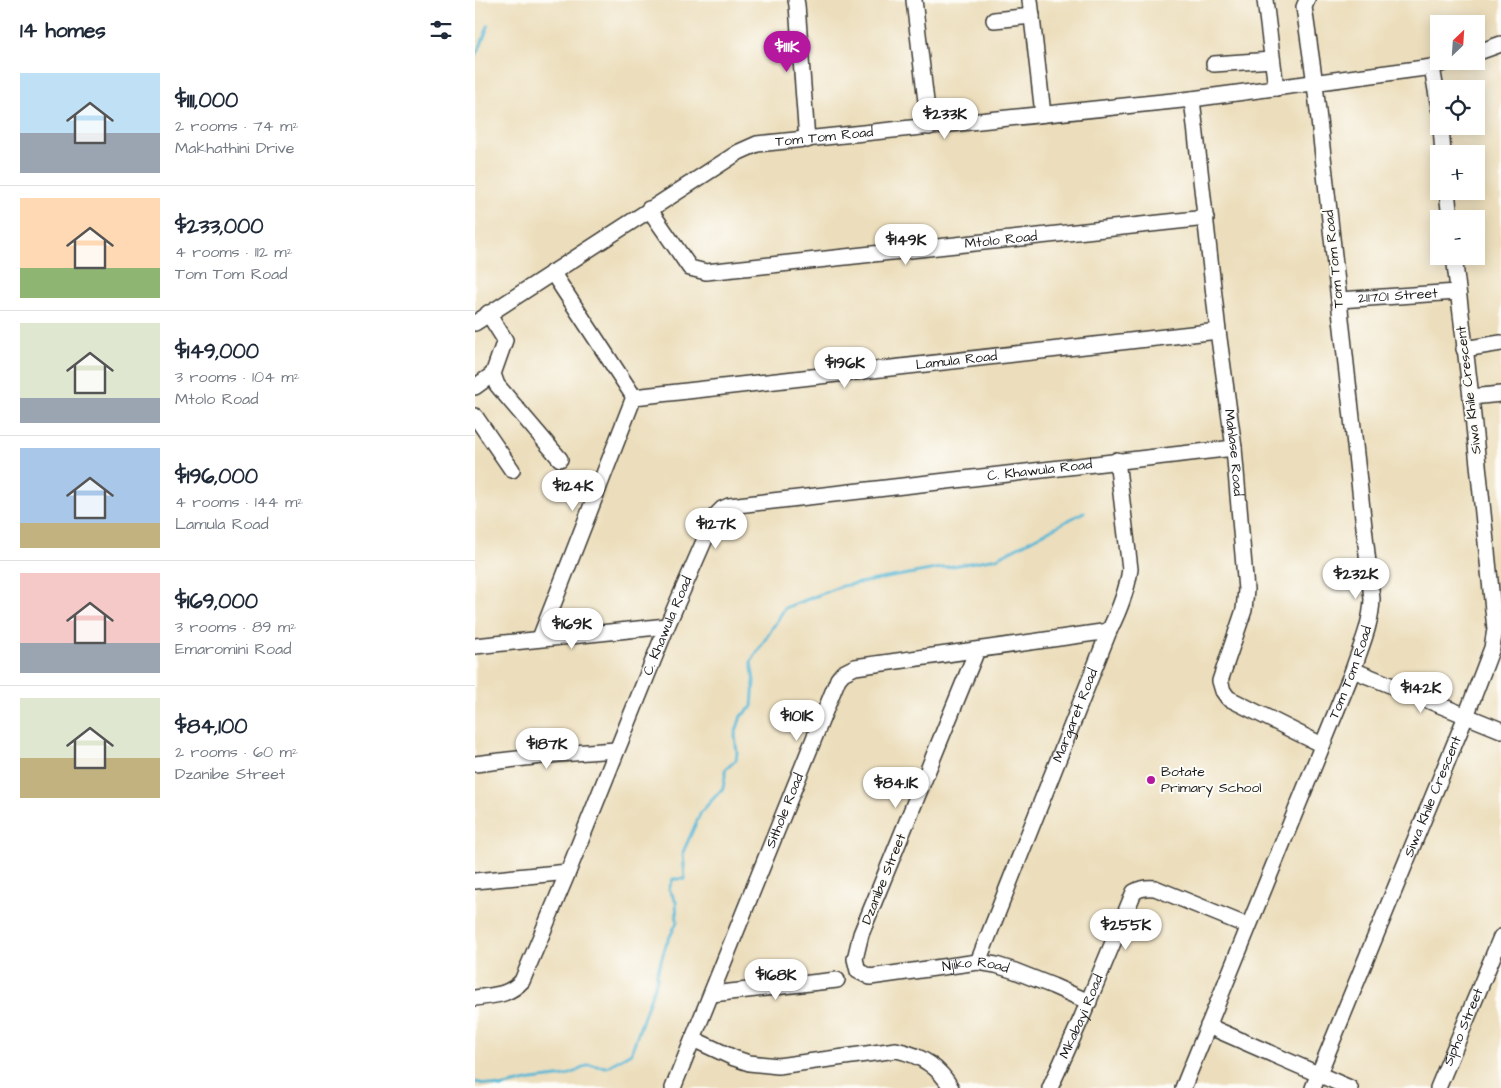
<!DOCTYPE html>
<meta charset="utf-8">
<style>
body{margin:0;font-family:"Architects Daughter",sans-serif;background:#f2f2f3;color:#1f2937;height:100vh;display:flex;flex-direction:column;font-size:19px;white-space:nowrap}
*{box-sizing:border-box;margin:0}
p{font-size:16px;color:#747a83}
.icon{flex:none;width:28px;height:28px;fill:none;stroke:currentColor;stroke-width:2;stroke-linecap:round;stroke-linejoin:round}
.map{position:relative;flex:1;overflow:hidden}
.panel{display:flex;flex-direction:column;background:#fff;width:475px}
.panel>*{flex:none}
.needle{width:32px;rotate:25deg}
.controls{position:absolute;left:955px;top:15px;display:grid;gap:10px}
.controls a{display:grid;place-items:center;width:55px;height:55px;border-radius:0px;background:#fff;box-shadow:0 2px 12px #0003;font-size:25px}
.price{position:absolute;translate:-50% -42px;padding:0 11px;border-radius:18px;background:#fff;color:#222;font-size:16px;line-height:32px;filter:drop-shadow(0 1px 2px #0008)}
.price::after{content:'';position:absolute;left:50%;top:30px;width:15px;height:11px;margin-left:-8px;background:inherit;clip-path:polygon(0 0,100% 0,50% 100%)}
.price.current{background:#b5179e;color:#fff}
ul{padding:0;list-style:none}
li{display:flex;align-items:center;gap:15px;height:125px;padding:0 20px}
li+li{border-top:1px solid #e0e1e3}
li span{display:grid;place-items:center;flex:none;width:140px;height:100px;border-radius:0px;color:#555}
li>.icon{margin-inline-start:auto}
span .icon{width:60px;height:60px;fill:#fffc;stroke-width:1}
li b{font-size:21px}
h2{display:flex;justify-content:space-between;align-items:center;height:60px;padding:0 20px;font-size:21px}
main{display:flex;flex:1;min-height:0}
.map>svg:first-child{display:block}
</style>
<main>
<section class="panel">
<h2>14 homes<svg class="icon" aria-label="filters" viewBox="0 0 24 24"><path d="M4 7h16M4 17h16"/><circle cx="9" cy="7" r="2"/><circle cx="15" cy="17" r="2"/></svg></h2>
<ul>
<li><span style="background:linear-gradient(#bfe0f5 60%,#9aa5b1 0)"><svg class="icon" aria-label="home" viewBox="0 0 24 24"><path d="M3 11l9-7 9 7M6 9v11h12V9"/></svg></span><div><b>$111,000</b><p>2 rooms · 74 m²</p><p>Makhathini Drive</p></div></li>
<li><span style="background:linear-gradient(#ffd9b3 70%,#8fb573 0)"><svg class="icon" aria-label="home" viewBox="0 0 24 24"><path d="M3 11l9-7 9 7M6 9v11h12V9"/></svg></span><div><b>$233,000</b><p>4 rooms · 112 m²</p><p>Tom Tom Road</p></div></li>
<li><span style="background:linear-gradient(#dfe7d0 75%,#9aa5b1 0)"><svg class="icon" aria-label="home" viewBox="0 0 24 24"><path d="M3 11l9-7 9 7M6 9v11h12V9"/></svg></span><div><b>$149,000</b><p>3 rooms · 104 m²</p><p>Mtolo Road</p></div></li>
<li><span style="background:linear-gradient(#a9c7e8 75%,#c2b280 0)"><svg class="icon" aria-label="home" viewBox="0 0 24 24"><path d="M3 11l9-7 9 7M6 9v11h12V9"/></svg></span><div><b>$196,000</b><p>4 rooms · 144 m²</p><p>Lamula Road</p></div></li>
<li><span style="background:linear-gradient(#f6c9c9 70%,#9aa5b1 0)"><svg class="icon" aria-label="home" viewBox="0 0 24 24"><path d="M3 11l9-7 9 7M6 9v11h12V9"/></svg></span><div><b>$169,000</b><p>3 rooms · 89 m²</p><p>Emaromini Road</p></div></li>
<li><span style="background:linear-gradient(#dfe7d0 60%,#c2b280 0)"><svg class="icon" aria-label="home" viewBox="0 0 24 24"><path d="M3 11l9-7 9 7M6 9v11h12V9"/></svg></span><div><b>$84,100</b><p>2 rooms · 60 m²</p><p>Dzanibe Street</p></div></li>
</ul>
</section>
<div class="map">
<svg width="1026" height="1088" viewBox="0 0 1026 1088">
<rect width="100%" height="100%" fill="#fdfcf7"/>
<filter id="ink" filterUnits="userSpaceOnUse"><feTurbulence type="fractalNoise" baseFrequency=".02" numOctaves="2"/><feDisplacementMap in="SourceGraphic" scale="10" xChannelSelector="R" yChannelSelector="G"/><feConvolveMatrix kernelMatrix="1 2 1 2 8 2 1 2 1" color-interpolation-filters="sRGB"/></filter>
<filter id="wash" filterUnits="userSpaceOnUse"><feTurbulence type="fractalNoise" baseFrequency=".0096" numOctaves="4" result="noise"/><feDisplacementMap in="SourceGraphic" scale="20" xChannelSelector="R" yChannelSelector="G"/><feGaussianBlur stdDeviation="1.12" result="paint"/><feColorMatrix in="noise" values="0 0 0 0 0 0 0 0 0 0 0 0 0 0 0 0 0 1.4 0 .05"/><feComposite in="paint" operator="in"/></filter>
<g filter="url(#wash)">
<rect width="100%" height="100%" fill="#ecdebc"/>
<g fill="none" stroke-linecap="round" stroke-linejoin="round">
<path stroke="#57b7d5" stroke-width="3" d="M0 55 6 45 13 26
M0 1082 25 1087 57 1080 91 1076 114 1065 132 1067 156 1053 182 979V973L191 945 202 922 201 902 194 889 198 879H210L208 852 226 812 248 788 250 777V770L261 760 262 753 260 735 266 716 277 707 279 681 276 662 310 608 367 586 522 558 609 512"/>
</g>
</g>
<g filter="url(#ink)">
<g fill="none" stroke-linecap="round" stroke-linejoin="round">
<defs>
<g id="minor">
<path d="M321 0 322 5 332 140"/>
<path d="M439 0 454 127"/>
<path d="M555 0 568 114"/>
<path d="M790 0 801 88"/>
<path d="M519 20 557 16"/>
<path d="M1001 53 1026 44"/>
<path d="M739 64 797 60"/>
<path d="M957 67 964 108"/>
<path id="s1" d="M717 99 743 331 759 448 771 590 769 610 745 681 748 691 753 698 847 745"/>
<path d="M966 126 968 154"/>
<path d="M972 191 975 219"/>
<path id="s2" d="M174 209 215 268 231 272 731 218"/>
<path id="s3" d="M77 272 159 397 743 331"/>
<path id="s4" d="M864 300 982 292"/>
<path d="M13 313 30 340 18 374 22 385 85 459"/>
<path id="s5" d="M0 323 264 152 282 144 717 99 957 67 975 61"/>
<path d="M989 349 1026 343"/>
<path d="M0 387 18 374"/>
<path d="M996 397 1026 394"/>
<path d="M0 416 37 470"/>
<path d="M65 638 159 397"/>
<path d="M0 646 192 626"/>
<path id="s6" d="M502 650 386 934 380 959 383 971 395 977 503 962 521 965 540 971 578 986 614 1002"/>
<path d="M878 670 1026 730"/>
<path d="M0 764 84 754 141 750"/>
<path d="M0 881 93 872"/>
<path id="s7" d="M503 962 634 631C644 611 652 592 655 569L642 460"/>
<path d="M237 994 362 980"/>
<path id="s8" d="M0 998C19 995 33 996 47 981L93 872 192 626 240 516 247 509 254 506 759 448"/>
<path d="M733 1026 875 1088"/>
<path d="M218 1039 259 1058 274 1063 303 1066 421 1050C445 1055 464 1066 476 1088"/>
<path id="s9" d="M198 1088 363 679 368 673 380 667 634 631"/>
<path id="s10" d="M575 1088 607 1017 659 892C666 888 671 887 680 888L773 926"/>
<path id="s11" d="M708 1088 878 670C886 646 896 625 897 599L840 84 829 7 832 0"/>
<path id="s12" d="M838 1088 991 716 1017 648 1020 629 996 397 979 256"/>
<path id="s13" d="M963 1088 1026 937"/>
</g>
</defs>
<use href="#minor" stroke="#3b3934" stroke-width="18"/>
<use href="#minor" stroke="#fff" stroke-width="15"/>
</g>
</g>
<circle fill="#b5179e" stroke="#fdfcf7" stroke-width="2" cx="676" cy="780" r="5"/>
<g text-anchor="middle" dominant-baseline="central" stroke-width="4" stroke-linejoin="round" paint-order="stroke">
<g font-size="14" fill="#1c1c1c" stroke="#fdfcf7">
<text stroke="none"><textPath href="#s5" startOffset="402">Tom Tom Road</textPath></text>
<text stroke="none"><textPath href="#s2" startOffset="385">Mtolo Road</textPath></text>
<text transform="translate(859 259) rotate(-96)">Tom Tom Road</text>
<text stroke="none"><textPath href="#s4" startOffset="59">211701 Street</textPath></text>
<text stroke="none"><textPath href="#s3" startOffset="474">Lamula Road</textPath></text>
<text transform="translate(994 390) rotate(-97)">Siwa Khile Crescent</text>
<text stroke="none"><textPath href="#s1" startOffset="356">Mahlase Road</textPath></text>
<text stroke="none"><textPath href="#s8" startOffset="885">C. Khawula Road</textPath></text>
<text stroke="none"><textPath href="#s8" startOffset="435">C. Khawula Road</textPath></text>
<text stroke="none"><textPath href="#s11" startOffset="448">Tom Tom Road</textPath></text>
<text stroke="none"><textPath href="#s7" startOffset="265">Margaret Road</textPath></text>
<text stroke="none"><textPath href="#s12" startOffset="315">Siwa Khile Crescent</textPath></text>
<text stroke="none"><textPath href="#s9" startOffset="299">Sithole Road</textPath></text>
<text transform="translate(409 879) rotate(-68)">Dzanibe Street</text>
<text stroke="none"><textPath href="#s6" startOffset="465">Njiko Road</textPath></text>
<text stroke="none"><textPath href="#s10" startOffset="78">Mkabayi Road</textPath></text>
<text stroke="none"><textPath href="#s13" startOffset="66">Sipho Street</textPath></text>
</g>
<g font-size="14" fill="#1c1c1c" stroke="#fdfcf7" text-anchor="start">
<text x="686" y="772">Botate<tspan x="686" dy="16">Primary School</tspan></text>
</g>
</g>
</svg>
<div class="controls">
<a><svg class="needle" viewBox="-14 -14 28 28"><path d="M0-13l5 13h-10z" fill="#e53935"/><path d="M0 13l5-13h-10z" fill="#747a83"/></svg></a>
<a><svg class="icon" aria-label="locate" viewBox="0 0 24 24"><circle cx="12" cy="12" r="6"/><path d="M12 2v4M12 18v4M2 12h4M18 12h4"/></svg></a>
<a>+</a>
<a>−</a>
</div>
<b class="price current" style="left:312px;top:73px">$111K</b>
<b class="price" style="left:470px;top:140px">$233K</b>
<b class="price" style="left:431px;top:266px">$149K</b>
<b class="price" style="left:370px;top:389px">$196K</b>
<b class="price" style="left:98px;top:512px">$124K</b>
<b class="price" style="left:241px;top:550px">$127K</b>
<b class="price" style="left:881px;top:600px">$232K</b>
<b class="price" style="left:97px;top:650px">$169K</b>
<b class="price" style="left:946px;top:714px">$142K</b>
<b class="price" style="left:322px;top:742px">$101K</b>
<b class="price" style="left:72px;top:770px">$187K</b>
<b class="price" style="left:421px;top:809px">$84.1K</b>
<b class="price" style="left:651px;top:951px">$255K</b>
<b class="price" style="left:301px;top:1001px">$168K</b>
</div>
</main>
